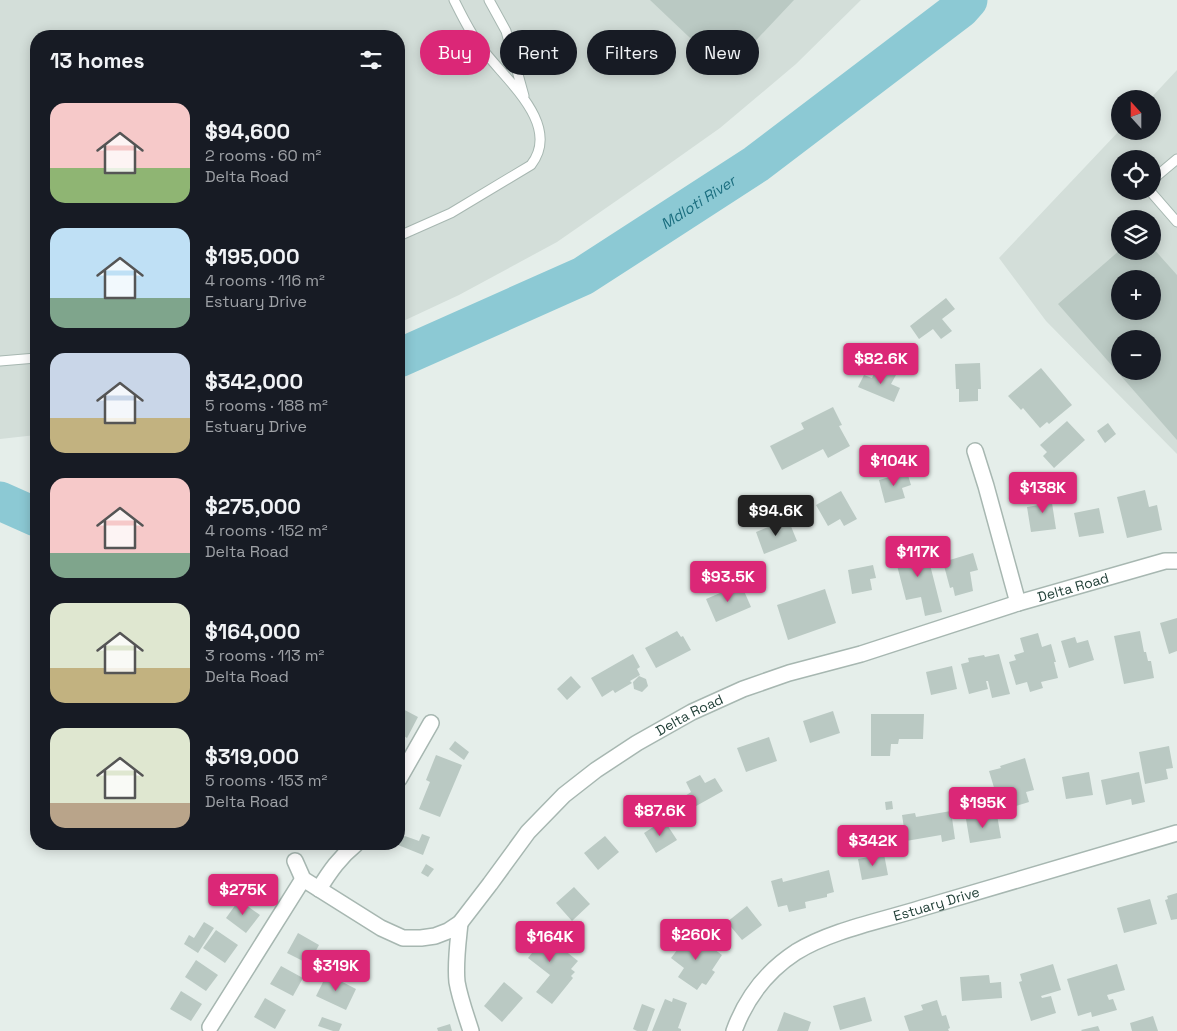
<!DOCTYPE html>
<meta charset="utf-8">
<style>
body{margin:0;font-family:"Space Grotesk",sans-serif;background:#20242c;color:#f1f3f6;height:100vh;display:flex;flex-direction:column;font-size:19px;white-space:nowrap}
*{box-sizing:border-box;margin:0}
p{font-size:16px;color:#9ea1a6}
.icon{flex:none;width:28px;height:28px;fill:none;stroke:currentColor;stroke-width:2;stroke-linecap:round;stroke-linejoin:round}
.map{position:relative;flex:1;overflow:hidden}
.sheet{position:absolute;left:30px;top:30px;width:375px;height:820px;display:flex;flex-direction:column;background:#171b24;border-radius:20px;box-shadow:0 2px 12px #0003}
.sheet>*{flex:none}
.top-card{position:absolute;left:420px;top:30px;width:475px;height:45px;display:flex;gap:10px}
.needle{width:32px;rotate:339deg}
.fabs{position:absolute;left:1111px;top:90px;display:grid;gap:10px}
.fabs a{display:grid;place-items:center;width:50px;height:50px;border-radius:50%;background:#171b24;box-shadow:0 2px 12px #0003;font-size:25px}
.price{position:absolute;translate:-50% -42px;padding:0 11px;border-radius:5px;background:#db2777;color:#fff;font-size:16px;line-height:32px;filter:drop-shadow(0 1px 2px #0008)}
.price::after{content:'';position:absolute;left:50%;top:30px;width:15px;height:11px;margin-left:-8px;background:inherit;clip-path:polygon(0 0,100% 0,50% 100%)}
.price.current{background:#222;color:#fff}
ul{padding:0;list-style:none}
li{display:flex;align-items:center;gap:15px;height:125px;padding:0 20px}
li span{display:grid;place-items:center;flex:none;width:140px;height:100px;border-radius:15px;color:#555}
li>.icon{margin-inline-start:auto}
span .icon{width:60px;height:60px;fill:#fffc;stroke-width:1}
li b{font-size:21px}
h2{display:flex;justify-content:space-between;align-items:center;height:60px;padding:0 20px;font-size:21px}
.tag{padding:0 18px;border-radius:22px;background:#171b24;box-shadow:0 2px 12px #0003;font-size:18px;line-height:45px}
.tag.current{background:#db2777;color:#fff}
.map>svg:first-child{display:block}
</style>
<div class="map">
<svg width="1177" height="1031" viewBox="0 0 1177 1031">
<rect width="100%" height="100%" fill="#e5eeea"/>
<path fill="#d3ded9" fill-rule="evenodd" d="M0 0H861L796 64 720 128 655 174 557 242 459 295 399 323V36H36V435L0 439Z
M1177 70V454L1046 321 999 258 1120 130V131H1152V99H1150ZM1120 159H1152V191H1120ZM1120 219H1152V251H1120ZM1120 279H1152V311H1120ZM1120 339H1152V371H1120Z"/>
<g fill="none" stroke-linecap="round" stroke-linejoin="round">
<g stroke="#8cc9d4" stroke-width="39">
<path id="s1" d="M399 358 583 276 756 164 960 9 968 0"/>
<path d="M0 501 36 517"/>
</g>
</g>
<path fill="#bac9c3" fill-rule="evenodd" d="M650 0H794L726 72Z
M1152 247 1177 275V440L1058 304 1120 250 1152 251ZM1120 279H1152V311H1120ZM1120 339H1152V371H1120Z
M946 298 955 309 942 319 952 331 941 339 933 329 919 339 910 326Z
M980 363 981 389H978V401L959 402V389H956L955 364Z
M877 367 896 375 891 384 900 388 894 402 858 387 864 375 872 378Z
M1041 368 1072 405 1049 424 1047 422 1040 428 1023 408 1021 410 1008 396Z
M833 407 842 425 839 426 850 446 828 458 823 449 782 470 770 446 804 429 801 423Z
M1067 421 1085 440 1054 468 1043 456 1047 452 1040 445Z
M1108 423 1116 434 1105 443 1097 431Z
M907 472 911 485 902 488 905 498 885 503 879 480Z
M1145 490 1149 507 1157 505 1162 530 1127 538 1117 497Z
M841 491 857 519 844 526 840 519 828 526 816 505Z
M1058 491 1059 502 1052 503 1056 529 1031 532 1027 507 1045 504 1044 493Z
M1099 508 1104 533 1079 537 1074 513Z
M788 519 797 541 764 554 756 532Z
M925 545 942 612 925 616 921 597 906 600 893 550 907 547V550Z
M973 553 978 570 970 572 973 591 955 596 953 587 950 588 943 562Z
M873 565 876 578 870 579 872 590 852 594 848 570Z
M741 584 751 607 716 622 706 599Z
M825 589 836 623 788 640 777 605Z
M1177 618V651L1169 654 1160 623Z
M677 631 681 637 683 636 691 650 656 668 645 648Z
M1140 631 1144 652H1146L1148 661H1151L1154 678 1124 684 1114 636Z
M1038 633 1042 647 1051 644 1056 662H1054L1058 678 1041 682 1043 688 1030 692 1027 682 1016 685 1009 662 1016 660 1014 655 1024 652 1020 638Z
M1075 637 1077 643 1088 640 1094 660 1069 668 1061 641Z
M633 654 640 667 637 669 640 675 630 681 632 683 615 693 613 690 602 697 591 678Z
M999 654 1010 694 992 698 988 681H986L988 689 969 694 961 664 969 662 968 658 984 655 985 657Z
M952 666 957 689 931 695 926 672Z
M571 676 581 687 567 700 557 689Z
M639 676 646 679 648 686 642 692 634 689 633 682Z
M399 707 418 717 407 738 399 733Z
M833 711 840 733 810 743 803 721Z
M871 714H924L923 739H899L898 744H891L890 756H871Z
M769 737 777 761 746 772 737 748Z
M455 741 469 752 464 760 449 749Z
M1169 746 1173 768 1166 769 1168 779 1145 784 1139 752Z
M436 755 462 765 440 817 419 809 430 782 426 780Z
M1025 758 1034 790 1026 792 1029 802 1013 807 1011 800 999 804 989 771 1001 768 1000 766Z
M1089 772 1093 795 1066 799 1062 777Z
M1139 772 1145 802 1132 805 1131 799 1106 805 1101 780Z
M700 775 705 783 715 778 723 791 689 810 682 798 691 792 686 782Z
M892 801 893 809 886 810 885 802Z
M951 811 955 839 942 842 941 835 906 841 902 815 915 813 916 817Z
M997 815 1001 838 970 843 966 819Z
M664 820 677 840 656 853 644 833Z
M422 834 430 837 423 855 398 845 402 835 419 841Z
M605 836 619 852 598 870 584 853Z
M884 854 888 875 862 880 858 859Z
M426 864 434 869 428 877 421 873Z
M829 870 834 892 827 894V897L805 902 806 908 789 912 787 905 778 907 771 881 782 878 783 882Z
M574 887 590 904 572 921 556 903Z
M1177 893V919L1171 920 1165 900 1168 899 1167 896Z
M1150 899 1157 924 1124 933 1117 908Z
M239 900 260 915 246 933 226 918Z
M747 906 762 925 742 940 727 922Z
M204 922 214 928 198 953 184 944 189 935 194 938Z
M534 926 578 961 571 969 575 972 571 976 573 978 552 1004 536 992 550 975 528 958 532 953 520 943Z
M216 930 238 945 225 963 203 948Z
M691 932 722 955 712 970 715 972 706 985 702 983 697 990 678 977 684 968 671 958Z
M298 933 319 945 309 964 287 953Z
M196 960 218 975 206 991 185 977Z
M1053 964 1061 990 1041 996 1042 998 1051 996 1056 1013 1031 1021 1019 982 1022 981 1020 974Z
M1117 964 1125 990 1107 995 1109 1000 1113 999 1117 1010 1092 1017 1091 1012 1078 1016 1067 979Z
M281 966 303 978 293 996 270 984Z
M327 974 356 989 346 1010 316 996Z
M989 975 990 983 1001 982 1002 998 962 1001 960 977Z
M504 982 523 998 502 1022 484 1006Z
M181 991 202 1004 191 1021 170 1009Z
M865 997 872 1021 840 1030 833 1006Z
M265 998 286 1010 275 1029 254 1017Z
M673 998 687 1003 678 1028 681 1029V1031H652L665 999 672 1002Z
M937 1000 942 1016 946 1015 950 1028 948 1029 949 1031H909L904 1016 923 1010 921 1005Z
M642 1004 655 1009 647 1031H637L633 1029Z
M784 1012 811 1022 808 1031H777Z
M1153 1016 1158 1031H1132L1130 1023Z
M322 1017 342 1024 339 1031H333L318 1026Z
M450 1024 452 1031H438L437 1028Z
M1098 1026 1100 1031H1082L1081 1030Z"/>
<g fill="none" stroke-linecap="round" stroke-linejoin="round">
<defs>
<path id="lane" d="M489 0 506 31 524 96
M1152 180 1177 159
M1150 191 1177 222
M399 236 451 213 531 165C563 124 503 78 481 47 470 33 462 16 454 0
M0 361 36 358"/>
<g id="street">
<path d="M975 451 986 486 1018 603"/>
<path d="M399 779 431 723"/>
<path id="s2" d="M295 861 303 879 381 928 403 938H421L435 936 448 931 460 923 490 884 528 832 564 795 596 770 637 743 692 712 743 689 789 673 861 654 1018 603 1165 561H1177"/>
<path d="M319 889C330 871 340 857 356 844"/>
<path d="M460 923C458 943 455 963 457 982 460 999 466 1015 471 1031"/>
<path d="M210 1027 303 879"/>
<path id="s3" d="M734 1031C746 998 767 971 796 952 832 930 881 921 922 908 1007 883 1092 858 1177 833"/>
</g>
</defs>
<use href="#lane" stroke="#a7b7b1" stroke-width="11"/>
<use href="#street" stroke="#a7b7b1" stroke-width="18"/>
<use href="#lane" stroke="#fff" stroke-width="9"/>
<use href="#street" stroke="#fff" stroke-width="15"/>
</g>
<g text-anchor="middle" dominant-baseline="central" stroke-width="5" stroke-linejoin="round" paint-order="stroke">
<g font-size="14" fill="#234139" stroke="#f6faf8">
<text stroke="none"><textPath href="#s2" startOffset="916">Delta Road</textPath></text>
<text stroke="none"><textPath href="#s2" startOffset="511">Delta Road</textPath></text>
<text stroke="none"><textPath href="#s3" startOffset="251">Estuary Drive</textPath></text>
</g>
<g font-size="15" font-style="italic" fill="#1b6e7f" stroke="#f6faf8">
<text stroke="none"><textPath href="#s1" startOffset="338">Mdloti River</textPath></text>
</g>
</g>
</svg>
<div class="fabs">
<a><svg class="needle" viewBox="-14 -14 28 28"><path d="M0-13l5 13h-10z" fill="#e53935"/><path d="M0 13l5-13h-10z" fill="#9ea1a6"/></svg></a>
<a><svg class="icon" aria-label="locate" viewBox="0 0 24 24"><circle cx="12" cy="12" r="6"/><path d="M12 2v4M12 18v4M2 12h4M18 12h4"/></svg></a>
<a><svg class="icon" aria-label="layers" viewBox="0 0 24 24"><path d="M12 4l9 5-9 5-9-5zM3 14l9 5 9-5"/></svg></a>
<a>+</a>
<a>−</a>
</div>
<b class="price" style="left:881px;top:385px">$82.6K</b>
<b class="price" style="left:894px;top:487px">$104K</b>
<b class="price" style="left:1043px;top:514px">$138K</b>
<b class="price current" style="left:776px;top:537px">$94.6K</b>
<b class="price" style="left:918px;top:578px">$117K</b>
<b class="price" style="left:728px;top:603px">$93.5K</b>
<b class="price" style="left:983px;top:829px">$195K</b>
<b class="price" style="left:660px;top:837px">$87.6K</b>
<b class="price" style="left:873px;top:867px">$342K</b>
<b class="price" style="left:243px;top:916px">$275K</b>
<b class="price" style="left:696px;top:961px">$260K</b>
<b class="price" style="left:550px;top:963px">$164K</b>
<b class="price" style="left:336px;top:992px">$319K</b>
<div class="top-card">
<a class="tag current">Buy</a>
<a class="tag">Rent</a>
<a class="tag">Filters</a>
<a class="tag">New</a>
</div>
<section class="sheet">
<h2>13 homes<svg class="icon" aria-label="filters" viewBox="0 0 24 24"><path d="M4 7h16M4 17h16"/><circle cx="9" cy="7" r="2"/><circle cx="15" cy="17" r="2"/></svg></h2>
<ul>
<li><span style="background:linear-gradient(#f6c9c9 65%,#8fb573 0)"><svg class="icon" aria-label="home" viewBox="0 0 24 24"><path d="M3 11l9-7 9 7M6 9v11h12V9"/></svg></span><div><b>$94,600</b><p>2 rooms · 60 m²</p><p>Delta Road</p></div></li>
<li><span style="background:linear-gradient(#bfe0f5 70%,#7fa58c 0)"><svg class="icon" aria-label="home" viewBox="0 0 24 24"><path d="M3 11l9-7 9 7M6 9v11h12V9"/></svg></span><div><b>$195,000</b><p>4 rooms · 116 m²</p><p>Estuary Drive</p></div></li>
<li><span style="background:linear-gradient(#c9d6e8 65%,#c2b280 0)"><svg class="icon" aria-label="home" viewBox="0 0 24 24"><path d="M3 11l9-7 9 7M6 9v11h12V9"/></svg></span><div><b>$342,000</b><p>5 rooms · 188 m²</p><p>Estuary Drive</p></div></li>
<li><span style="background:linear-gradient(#f6c9c9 75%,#7fa58c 0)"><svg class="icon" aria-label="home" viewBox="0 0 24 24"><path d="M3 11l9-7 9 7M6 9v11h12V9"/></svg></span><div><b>$275,000</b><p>4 rooms · 152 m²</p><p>Delta Road</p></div></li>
<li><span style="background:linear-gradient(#dfe7d0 65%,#c2b280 0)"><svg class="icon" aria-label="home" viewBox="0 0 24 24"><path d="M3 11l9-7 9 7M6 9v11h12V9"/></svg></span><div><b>$164,000</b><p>3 rooms · 113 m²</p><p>Delta Road</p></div></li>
<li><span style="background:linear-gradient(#dfe7d0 75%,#b9a48a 0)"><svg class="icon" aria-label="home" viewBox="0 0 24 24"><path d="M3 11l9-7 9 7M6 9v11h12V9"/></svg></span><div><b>$319,000</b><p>5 rooms · 153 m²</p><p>Delta Road</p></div></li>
</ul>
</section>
</div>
